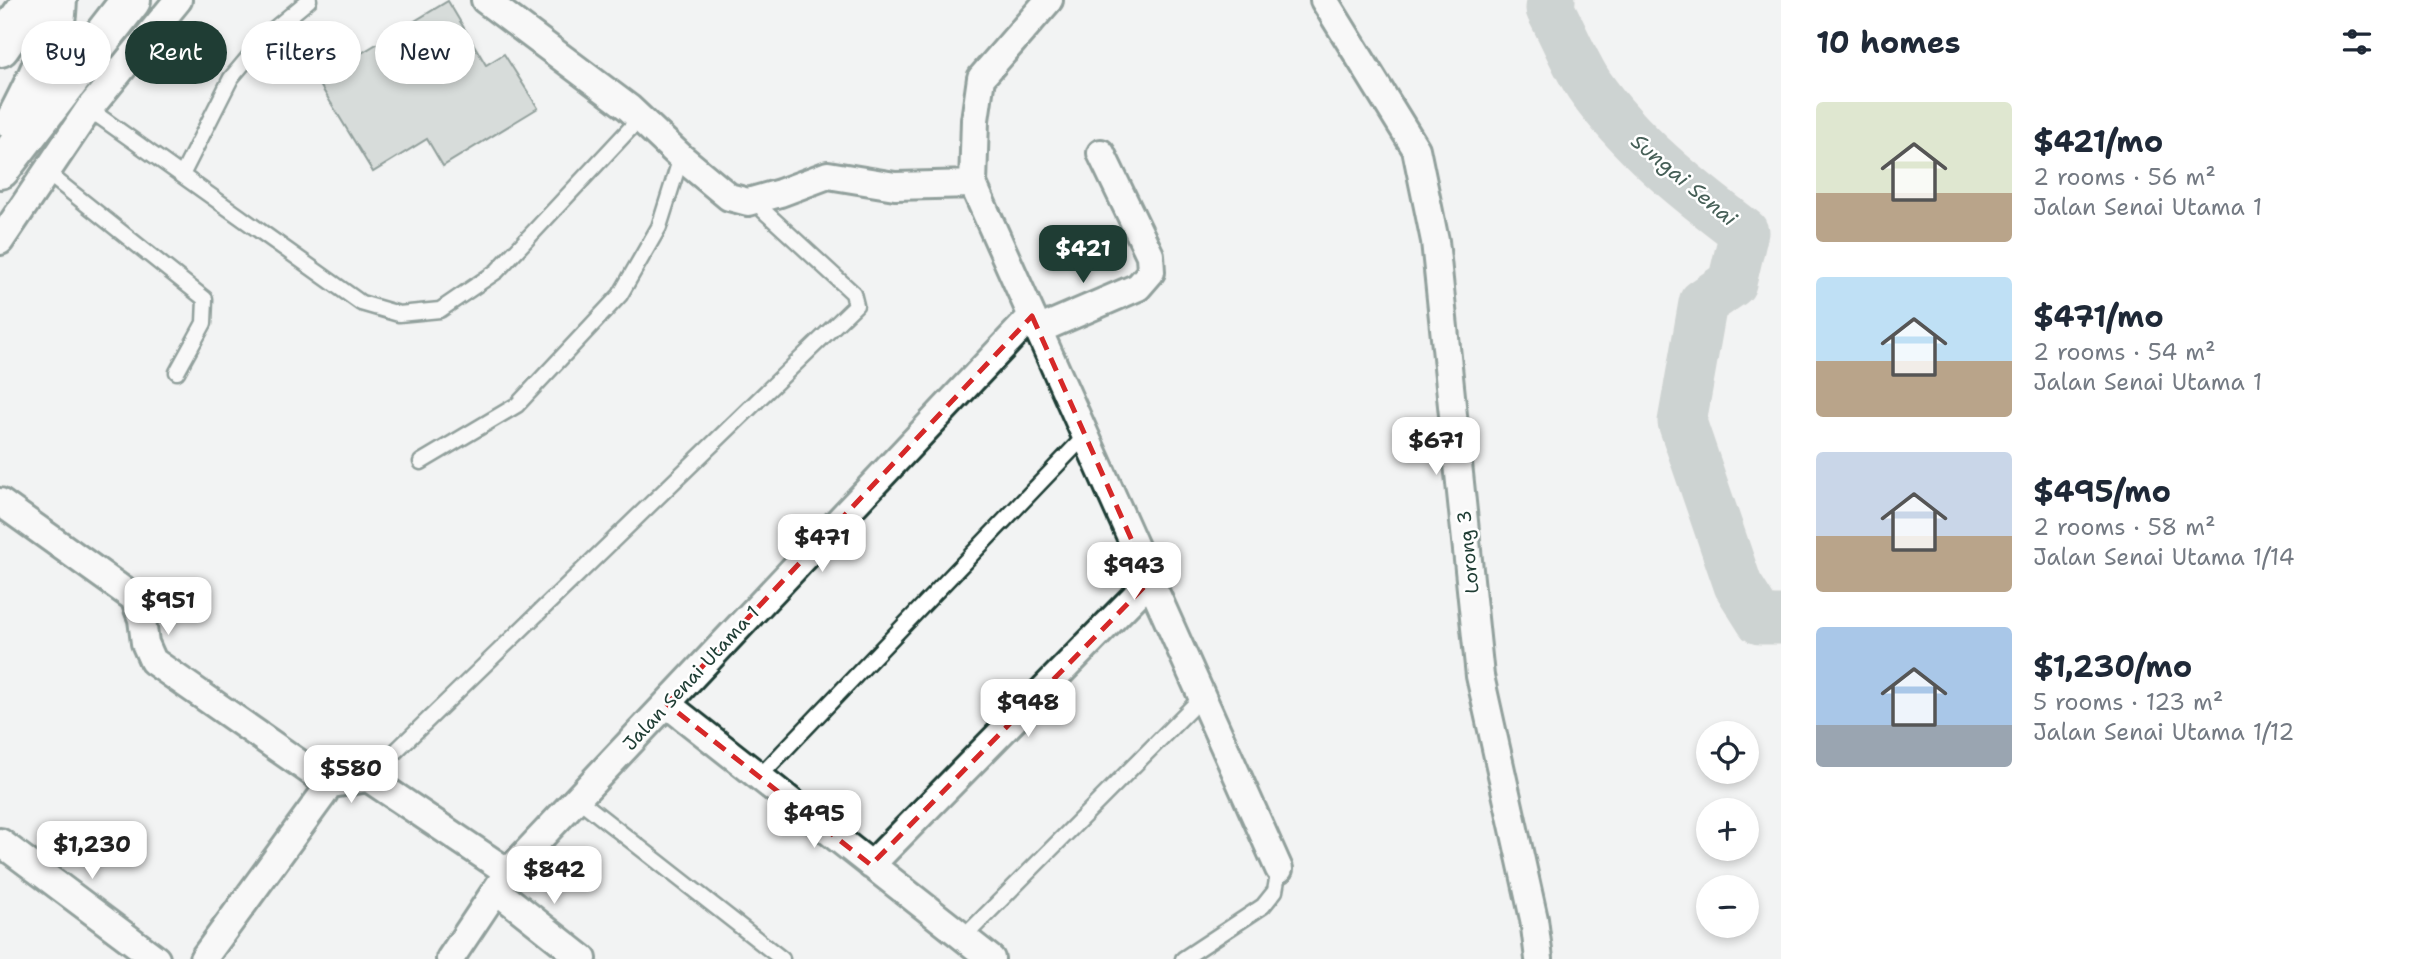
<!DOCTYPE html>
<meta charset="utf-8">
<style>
body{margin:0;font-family:"Shantell Sans",sans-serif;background:#f2f2f3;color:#1f2937;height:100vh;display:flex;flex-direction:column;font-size:26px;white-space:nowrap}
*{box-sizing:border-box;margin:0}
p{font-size:23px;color:#747a83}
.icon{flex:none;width:38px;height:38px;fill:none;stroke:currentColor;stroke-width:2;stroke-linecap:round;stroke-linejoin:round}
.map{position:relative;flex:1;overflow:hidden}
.details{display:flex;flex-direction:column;background:#fff;width:630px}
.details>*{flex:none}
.top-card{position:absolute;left:21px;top:21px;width:665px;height:63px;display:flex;gap:14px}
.fabs{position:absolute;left:1696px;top:721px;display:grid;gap:14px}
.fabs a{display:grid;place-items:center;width:63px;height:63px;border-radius:50%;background:#fff;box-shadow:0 4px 10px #0003;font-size:35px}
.price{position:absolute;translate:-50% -60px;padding:0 16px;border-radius:14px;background:#fff;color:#222;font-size:23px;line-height:46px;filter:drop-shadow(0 2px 4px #0008)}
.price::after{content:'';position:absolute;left:50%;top:42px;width:21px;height:16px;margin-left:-10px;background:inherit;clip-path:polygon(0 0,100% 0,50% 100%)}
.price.selected{background:#1f3d34;color:#fff}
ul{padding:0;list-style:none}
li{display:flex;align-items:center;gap:21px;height:175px;padding:0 35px}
li span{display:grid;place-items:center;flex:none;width:196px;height:140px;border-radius:7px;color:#555}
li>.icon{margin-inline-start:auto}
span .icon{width:84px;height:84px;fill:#fffc;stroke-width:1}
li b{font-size:30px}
h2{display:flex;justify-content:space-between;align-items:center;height:84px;padding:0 35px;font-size:30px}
.pill{padding:0 24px;border-radius:32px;background:#fff;box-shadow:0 4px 10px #0003;font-size:24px;line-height:63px}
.pill.selected{background:#1f3d34;color:#fff}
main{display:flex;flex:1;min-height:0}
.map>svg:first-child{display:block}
</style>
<main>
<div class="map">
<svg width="1781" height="959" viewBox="0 0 1781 959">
<rect width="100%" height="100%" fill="#f2f3f3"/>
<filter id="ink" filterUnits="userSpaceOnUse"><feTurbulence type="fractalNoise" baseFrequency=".0143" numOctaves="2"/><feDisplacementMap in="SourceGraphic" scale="14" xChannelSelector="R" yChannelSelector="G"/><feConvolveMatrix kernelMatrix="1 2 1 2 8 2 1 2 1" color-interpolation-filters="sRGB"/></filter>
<g filter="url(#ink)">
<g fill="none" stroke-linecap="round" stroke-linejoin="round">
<path stroke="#a1adaa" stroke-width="49" d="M1551 0 1550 9C1563 33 1574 62 1589 85 1630 144 1687 189 1744 232L1732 283 1703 303 1682 422 1738 585 1760 620H1781"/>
</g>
<path fill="#b7c1bd" stroke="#1f3d34" stroke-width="2" d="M448 1 486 65 504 54 538 108 443 166 427 139 373 172 317 80Z"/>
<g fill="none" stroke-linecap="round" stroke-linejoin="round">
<defs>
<path id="service" d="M89 109 361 303 399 314 440 310 497 271 640 118
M46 172 205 299 204 323 177 372
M182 175 231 78 268 34 309 0
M421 462 517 405 620 295 659 227 681 157
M759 777 1085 436
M368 778 856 305 853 293 764 211 758 199
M578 799 782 959
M963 938 1202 697
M1183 959 1263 906 1275 891 1279 869"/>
<path id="minor" d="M485 0 629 108 681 157 729 197 748 202 780 193 828 175 895 186 973 184
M1049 0 981 78 975 120 973 184 1279 869
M1324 0 1416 149 1435 241 1480 676 1534 919 1539 959
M0 241 89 109 178 0
M1038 330 1138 287 1151 272 1150 255 1101 153
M0 502 134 598 142 619 145 643 153 661 323 780 326 785
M667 704 991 959
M326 785 368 778 508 872
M0 842 156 959
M871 865 1150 581
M496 890 583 959
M203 959 324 793 326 785
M450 959 508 872 1032 316"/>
<path id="trunk" d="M0 47 30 4
M15 122C35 83 56 45 57 0
M0 169 131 0"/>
</defs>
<use href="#service" stroke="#1f3d34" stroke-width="19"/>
<use href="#minor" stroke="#1f3d34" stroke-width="32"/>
<use href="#trunk" stroke="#1f3d34" stroke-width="44"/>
<use href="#service" stroke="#fff" stroke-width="14"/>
<use href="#minor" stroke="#fff" stroke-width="26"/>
<use href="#trunk" stroke="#fff" stroke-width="38"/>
</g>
</g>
<path d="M0 0H1781V959H0ZM1032 316 1150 581 871 865 667 704Z" fill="#f2f3f3" fill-opacity=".55" fill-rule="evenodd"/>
<path fill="none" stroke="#d62828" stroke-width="5" stroke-dasharray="14 9" stroke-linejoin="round" d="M1032 316 1150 581 871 865 667 704Z"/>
<g text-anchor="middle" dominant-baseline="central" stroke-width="5" stroke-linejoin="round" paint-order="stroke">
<g font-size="19" fill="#1f3d34" stroke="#fff">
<text transform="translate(1468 552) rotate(-96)">Lorong 3</text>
<text transform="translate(691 678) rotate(-47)">Jalan Senai Utama 1</text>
</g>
<g font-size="21" font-style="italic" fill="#465f57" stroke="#fff">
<text transform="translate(1684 180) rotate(40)">Sungai Senai</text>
</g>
</g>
</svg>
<div class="fabs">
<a><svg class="icon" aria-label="locate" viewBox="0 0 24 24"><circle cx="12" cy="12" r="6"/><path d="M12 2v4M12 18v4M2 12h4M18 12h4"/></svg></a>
<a>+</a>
<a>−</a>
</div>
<b class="price selected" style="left:1083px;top:285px">$421</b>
<b class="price" style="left:1436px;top:477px">$671</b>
<b class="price" style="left:822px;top:574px">$471</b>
<b class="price" style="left:1134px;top:602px">$943</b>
<b class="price" style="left:168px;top:637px">$951</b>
<b class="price" style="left:1028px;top:739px">$948</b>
<b class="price" style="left:351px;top:805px">$580</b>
<b class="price" style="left:814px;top:850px">$495</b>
<b class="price" style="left:92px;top:881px">$1,230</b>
<b class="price" style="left:554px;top:906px">$842</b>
<div class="top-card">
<a class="pill">Buy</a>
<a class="pill selected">Rent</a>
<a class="pill">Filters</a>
<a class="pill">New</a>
</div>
</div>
<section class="details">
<h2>10 homes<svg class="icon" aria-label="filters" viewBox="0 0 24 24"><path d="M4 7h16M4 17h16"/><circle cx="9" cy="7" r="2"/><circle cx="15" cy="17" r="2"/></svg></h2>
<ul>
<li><span style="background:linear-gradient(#dfe7d0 65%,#b9a48a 0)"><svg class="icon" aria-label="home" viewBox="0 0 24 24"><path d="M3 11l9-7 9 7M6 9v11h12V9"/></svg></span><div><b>$421/mo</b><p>2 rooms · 56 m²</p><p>Jalan Senai Utama 1</p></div></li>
<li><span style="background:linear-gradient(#bfe0f5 60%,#b9a48a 0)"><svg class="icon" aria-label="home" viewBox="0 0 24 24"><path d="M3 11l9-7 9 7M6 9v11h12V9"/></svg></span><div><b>$471/mo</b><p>2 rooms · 54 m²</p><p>Jalan Senai Utama 1</p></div></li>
<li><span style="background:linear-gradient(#c9d6e8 60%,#b9a48a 0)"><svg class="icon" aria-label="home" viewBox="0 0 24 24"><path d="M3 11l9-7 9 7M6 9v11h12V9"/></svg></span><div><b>$495/mo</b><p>2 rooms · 58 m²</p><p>Jalan Senai Utama 1/14</p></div></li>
<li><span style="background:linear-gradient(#a9c7e8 70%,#9aa5b1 0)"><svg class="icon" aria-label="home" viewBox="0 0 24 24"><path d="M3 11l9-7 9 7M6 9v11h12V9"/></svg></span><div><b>$1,230/mo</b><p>5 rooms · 123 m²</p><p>Jalan Senai Utama 1/12</p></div></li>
</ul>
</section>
</main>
